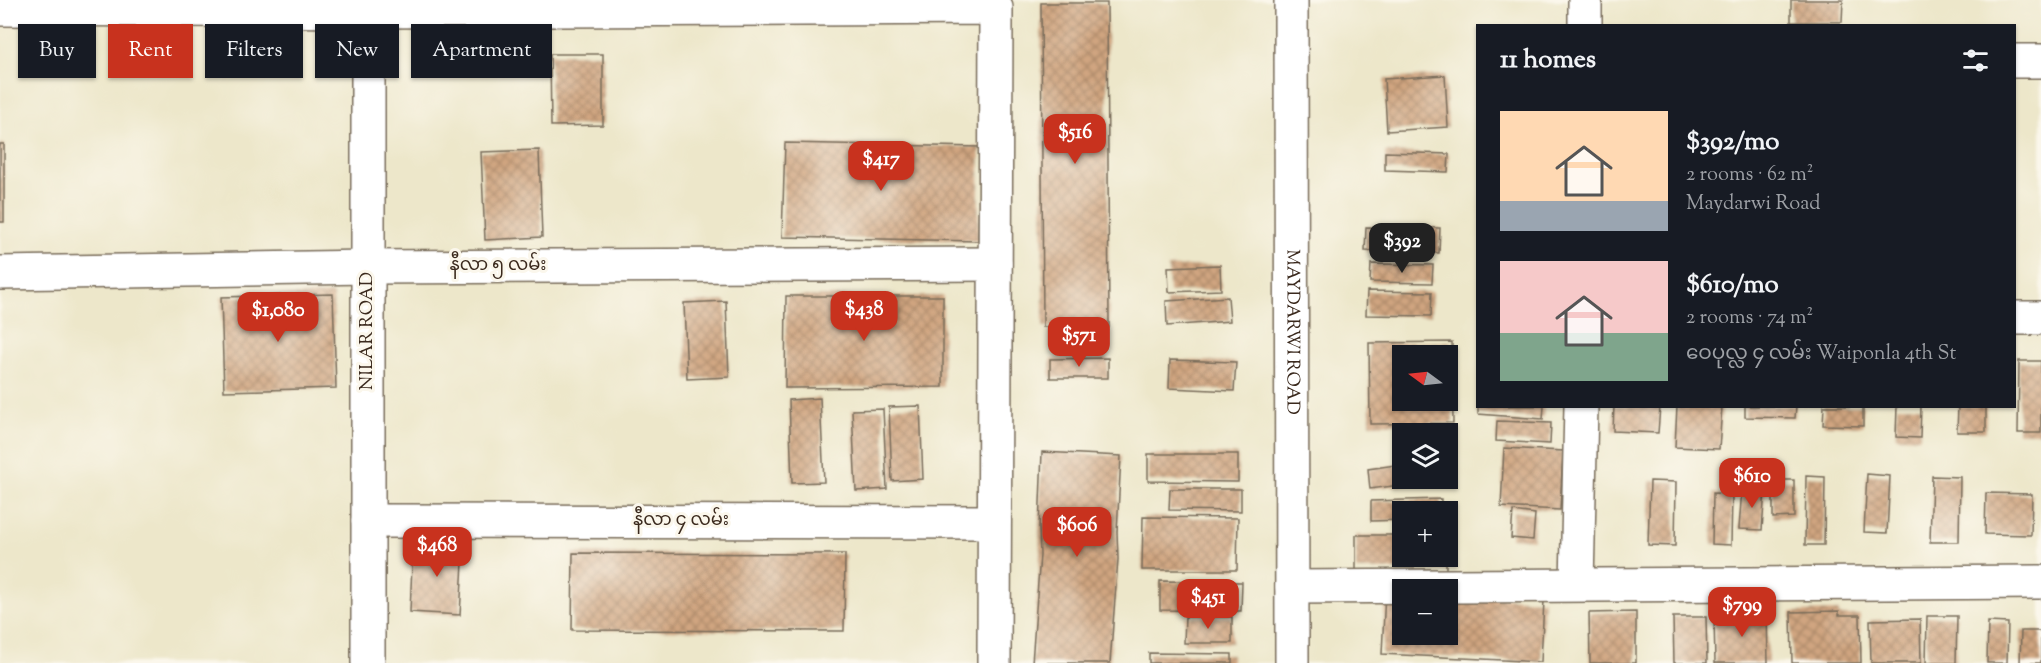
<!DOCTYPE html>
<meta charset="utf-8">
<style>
body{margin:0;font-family:"Sorts Mill Goudy","Noto Sans Myanmar",serif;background:#20242c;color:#f1f3f6;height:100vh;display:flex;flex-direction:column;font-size:22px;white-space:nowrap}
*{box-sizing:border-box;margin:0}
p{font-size:20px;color:#9ea1a6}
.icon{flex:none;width:33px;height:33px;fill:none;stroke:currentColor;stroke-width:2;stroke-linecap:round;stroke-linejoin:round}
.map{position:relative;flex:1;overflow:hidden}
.drawer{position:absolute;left:1476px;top:24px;width:540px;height:384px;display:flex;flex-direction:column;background:#171b24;border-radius:0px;box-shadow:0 2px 4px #0004}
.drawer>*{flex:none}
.guide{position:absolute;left:18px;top:24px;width:570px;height:54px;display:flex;gap:12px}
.needle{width:39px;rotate:285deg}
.tools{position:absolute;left:1392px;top:345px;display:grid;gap:12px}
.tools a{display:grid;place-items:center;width:66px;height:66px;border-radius:0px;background:#171b24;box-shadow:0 2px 4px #0004;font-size:30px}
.price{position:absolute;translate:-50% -51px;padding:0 14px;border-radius:12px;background:#c8321e;color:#fff;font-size:20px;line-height:39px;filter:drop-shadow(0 2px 3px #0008)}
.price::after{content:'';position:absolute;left:50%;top:36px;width:18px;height:14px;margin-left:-9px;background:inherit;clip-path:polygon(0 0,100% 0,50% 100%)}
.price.current{background:#222;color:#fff}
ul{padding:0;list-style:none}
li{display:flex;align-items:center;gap:18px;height:150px;padding:0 24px}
li span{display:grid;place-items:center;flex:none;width:168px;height:120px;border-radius:0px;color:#555}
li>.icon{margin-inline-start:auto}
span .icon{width:72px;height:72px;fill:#fffc;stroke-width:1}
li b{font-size:26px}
h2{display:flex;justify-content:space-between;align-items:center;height:72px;padding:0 24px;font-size:26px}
.chip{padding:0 21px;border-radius:0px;background:#171b24;box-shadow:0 2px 4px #0004;font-size:21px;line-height:54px}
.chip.current{background:#c8321e;color:#fff}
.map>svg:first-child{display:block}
</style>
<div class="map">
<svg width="2041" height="663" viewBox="0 0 2041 663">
<defs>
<pattern id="building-cross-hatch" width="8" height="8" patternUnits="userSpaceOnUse" patternTransform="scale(1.5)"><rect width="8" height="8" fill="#d0a580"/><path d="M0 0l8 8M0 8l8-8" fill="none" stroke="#aa8768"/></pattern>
</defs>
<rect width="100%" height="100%" fill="#fbf7ec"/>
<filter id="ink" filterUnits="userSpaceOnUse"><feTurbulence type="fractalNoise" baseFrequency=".0167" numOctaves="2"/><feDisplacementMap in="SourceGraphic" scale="12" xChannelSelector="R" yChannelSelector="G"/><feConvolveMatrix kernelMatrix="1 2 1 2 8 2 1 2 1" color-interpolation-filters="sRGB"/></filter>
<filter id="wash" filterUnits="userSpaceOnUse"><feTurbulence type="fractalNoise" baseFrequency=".008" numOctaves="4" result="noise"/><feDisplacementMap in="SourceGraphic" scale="24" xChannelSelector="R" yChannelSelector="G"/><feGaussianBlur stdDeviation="1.35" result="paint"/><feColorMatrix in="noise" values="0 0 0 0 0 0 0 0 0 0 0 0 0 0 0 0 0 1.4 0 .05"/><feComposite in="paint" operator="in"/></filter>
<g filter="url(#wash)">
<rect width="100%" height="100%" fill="#ede7ca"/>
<g id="blocks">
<path fill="url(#building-cross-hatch)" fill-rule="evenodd" d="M1791 0H1843L1842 22H1791Z
M1041 3H1107L1109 327H1043Z
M550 54H603V125L551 126Z
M1445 75 1448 127 1387 131 1384 79Z
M785 143 980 147 978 241 782 237Z
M0 144H4V222H0Z
M539 150 542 237 485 240 481 152Z
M1385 152 1449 154 1448 172 1385 170Z
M1366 227 1440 228 1439 253 1365 251Z
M1371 264 1433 265 1432 283 1370 282Z
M1220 265 1221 290 1169 292 1168 267Z
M1367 291 1432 292 1431 316 1366 315Z
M333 294 336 388 224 391 221 297Z
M786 296H943V387L785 388Z
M1228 297 1230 321 1167 326 1166 301Z
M726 301 729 377 687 379 684 303Z
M1452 342 1453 423 1370 424 1369 343ZM1402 356H1448V400H1402Z
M1108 358V378H1050V359Z
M1170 360 1236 362 1234 391 1169 388Z
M2019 361H2041V433H2018Z
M820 398 824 482 792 483 789 400Z
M920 406 923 479 892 481 889 407Z
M1478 406H1544L1543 419 1478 414Z
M1614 406H1660L1658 433 1613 431Z
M1677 406H1722L1719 449 1675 447Z
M1745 406H1796L1795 418 1745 417Z
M1824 406H1863V426L1823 425Z
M1897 406H1921L1920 438 1896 437Z
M1958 406H1986V432H1957Z
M883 409 887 489 856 491 852 410Z
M1497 421 1551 423 1550 444 1496 441Z
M1504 448 1563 451 1560 510 1501 507Z
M1042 452 1121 456 1117 532 1118 559 1110 663H1032L1040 555 1039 528Z
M1148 454H1238V482L1148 481Z
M1402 464V478H1431V481L1370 489 1368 469Z
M1867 474 1890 476 1887 533 1864 532Z
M1806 476 1825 477 1824 545H1805Z
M1932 476 1960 477 1959 542H1930Z
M1773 480H1794V517L1773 518Z
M1650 481 1676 482 1675 546 1648 545Z
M1742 488 1765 490 1762 530 1739 529Z
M1170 489H1241V511L1169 510Z
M1713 493 1732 494 1731 545 1712 544Z
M1986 493 2032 494 2031 535 1985 534Z
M1441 499V512H1402V520L1371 521V501Z
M1513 511 1535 514 1533 540 1511 538Z
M1143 517 1238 518 1237 570H1142Z
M1356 535H1402V556H1446V570H1356Z
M413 542 464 545 460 615 410 612Z
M573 553 845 554 844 631 572 630Z
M1160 581 1242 582 1241 611 1160 610Z
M1385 592 1402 593V634H1448V595L1544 600 1541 662 1382 654Z
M1767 611 1768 663H1715L1714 617 1734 616 1733 612Z
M1839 611V615H1860L1861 663H1792L1791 612Z
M1636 612V663H1590L1589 613Z
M1927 616H1957L1956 663H1926Z
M1185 617H1232V643H1184Z
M1673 617H1706L1707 663H1674Z
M1920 619 1921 663H1871L1870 620Z
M1988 622 2008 623 2007 663H1987Z
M2021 631H2041V663H2020Z
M1149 653 1232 654V663H1149Z"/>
</g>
</g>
<g filter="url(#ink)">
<use href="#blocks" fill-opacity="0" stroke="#796c5a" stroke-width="1.5"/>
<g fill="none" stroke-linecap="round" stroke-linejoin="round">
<defs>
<g id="minor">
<path d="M368 0V663"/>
<path id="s1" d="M1291 0 1292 663"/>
<path d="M0 9 368 11 996 8 994 663"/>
<path d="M1585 26V0"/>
<path d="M2014 61H2041"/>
<path d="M0 273 368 267 995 264"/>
<path d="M2014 318H2041"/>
<path d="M368 521 994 522"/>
<path d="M1577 584 1581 406"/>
<path d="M1292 587 2041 582"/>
</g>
</defs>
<use href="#minor" stroke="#796c5a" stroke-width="36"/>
<use href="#minor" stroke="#fff" stroke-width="33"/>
</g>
</g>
<g text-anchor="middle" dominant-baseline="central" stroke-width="6" stroke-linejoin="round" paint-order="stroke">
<g font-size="18" fill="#3b2a1e" stroke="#fbf7ec">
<text x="498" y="266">နီလာ ၅ လမ်း</text>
<text transform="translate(368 331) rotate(-90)">NILAR ROAD</text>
<text stroke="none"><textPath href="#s1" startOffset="332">MAYDARWI ROAD</textPath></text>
<text x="681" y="521">နီလာ ၄ လမ်း</text>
</g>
</g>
</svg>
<div class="tools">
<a><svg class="needle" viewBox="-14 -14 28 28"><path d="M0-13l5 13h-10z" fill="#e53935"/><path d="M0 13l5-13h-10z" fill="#9ea1a6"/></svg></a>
<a><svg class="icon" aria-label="layers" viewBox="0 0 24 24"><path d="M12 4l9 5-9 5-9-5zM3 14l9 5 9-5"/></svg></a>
<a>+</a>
<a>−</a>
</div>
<b class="price" style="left:1075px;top:165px">$516</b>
<b class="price" style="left:881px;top:192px">$417</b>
<b class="price current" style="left:1402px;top:274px">$392</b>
<b class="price" style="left:864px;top:342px">$438</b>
<b class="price" style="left:278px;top:343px">$1,080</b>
<b class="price" style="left:1079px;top:368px">$571</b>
<b class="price" style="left:1752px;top:509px">$610</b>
<b class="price" style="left:1077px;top:558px">$606</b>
<b class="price" style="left:437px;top:578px">$468</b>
<b class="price" style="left:1208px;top:630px">$451</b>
<b class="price" style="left:1742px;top:638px">$799</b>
<div class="guide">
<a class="chip">Buy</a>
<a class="chip current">Rent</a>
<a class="chip">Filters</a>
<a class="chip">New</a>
<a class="chip">Apartment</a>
</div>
<section class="drawer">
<h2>11 homes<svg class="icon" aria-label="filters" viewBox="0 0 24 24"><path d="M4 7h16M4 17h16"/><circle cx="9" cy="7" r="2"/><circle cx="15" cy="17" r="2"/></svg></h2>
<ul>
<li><span style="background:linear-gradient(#ffd9b3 75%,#9aa5b1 0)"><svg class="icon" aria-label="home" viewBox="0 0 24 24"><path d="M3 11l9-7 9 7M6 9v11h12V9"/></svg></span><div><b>$392/mo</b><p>2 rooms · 62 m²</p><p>Maydarwi Road</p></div></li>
<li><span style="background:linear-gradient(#f6c9c9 60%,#7fa58c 0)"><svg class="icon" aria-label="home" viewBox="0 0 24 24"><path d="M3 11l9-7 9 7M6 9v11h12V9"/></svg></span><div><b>$610/mo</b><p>2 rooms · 74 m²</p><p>ဝေပုလ္လ ၄ လမ်း Waiponla 4th St</p></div></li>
</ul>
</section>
</div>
